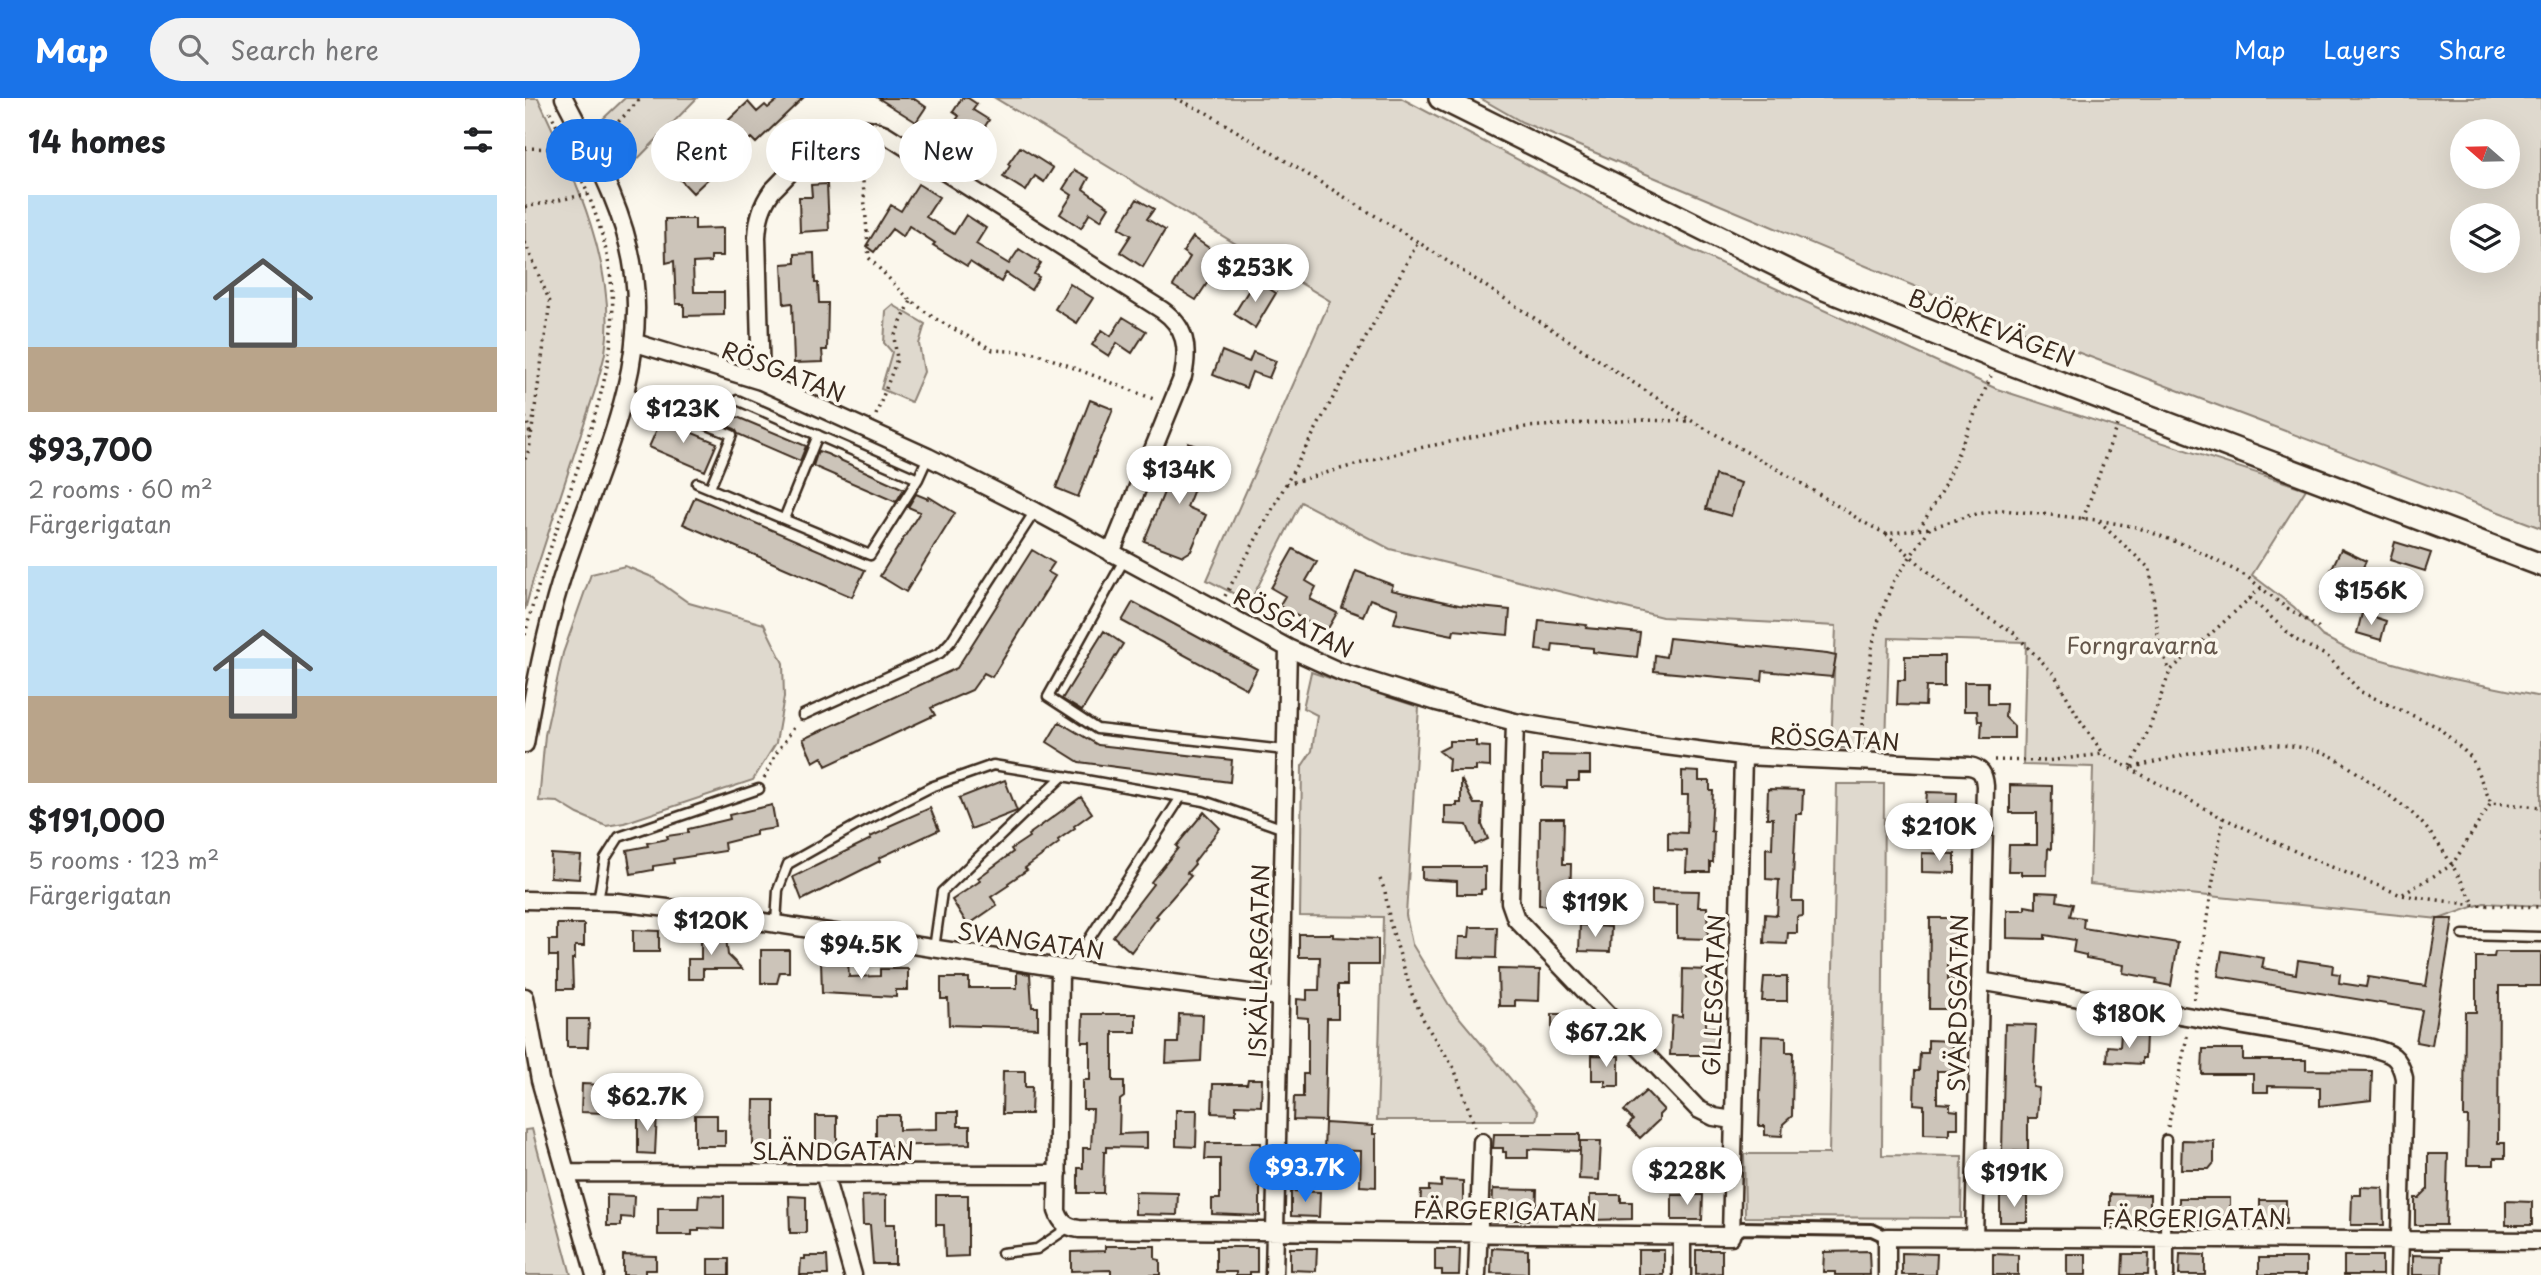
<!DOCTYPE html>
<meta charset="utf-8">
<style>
body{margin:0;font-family:"Playpen Sans",sans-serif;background:#f2f2f2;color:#202124;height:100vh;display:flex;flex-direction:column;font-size:26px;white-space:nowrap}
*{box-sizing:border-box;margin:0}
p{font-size:23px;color:#757577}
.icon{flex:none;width:38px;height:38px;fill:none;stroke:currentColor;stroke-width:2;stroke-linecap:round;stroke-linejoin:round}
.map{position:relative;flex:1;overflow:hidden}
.side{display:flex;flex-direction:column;background:#fff;width:525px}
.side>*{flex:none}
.guide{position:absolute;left:21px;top:21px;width:665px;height:63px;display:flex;gap:14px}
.needle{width:46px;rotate:290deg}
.controls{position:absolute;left:1925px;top:21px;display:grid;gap:14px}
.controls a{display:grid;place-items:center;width:70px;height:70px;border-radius:50%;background:#fff;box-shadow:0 7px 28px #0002;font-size:35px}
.price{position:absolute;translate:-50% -60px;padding:0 16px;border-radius:24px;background:#fff;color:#222;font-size:23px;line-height:46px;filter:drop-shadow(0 2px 4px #0008)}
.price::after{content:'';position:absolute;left:50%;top:42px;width:21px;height:16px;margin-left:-10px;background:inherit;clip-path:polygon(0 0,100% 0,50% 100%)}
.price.selected{background:#1a73e8;color:#fff}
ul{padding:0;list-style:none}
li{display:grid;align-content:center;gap:14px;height:371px;padding:0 28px}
li span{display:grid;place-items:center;height:217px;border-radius:0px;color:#555}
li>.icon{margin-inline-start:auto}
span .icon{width:126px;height:126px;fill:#fffc;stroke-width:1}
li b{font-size:30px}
h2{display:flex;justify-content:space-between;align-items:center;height:84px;padding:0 28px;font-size:30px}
.chip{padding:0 24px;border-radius:32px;background:#fff;box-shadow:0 7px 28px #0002;font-size:24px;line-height:63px}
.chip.selected{background:#1a73e8;color:#fff}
header{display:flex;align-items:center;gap:42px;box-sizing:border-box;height:98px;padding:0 35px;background:#1a73e8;color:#fff}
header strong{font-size:33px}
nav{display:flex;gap:38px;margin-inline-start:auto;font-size:24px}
.search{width:490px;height:63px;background:#f2f2f2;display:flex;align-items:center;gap:18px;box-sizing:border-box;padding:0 24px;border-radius:38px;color:#757577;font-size:26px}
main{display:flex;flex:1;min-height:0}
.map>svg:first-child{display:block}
</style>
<header>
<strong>Map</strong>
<div class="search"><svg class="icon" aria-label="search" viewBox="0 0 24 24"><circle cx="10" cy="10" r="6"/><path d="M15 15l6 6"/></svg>Search here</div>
<nav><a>Map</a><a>Layers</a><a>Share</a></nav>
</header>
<main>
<section class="side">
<h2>14 homes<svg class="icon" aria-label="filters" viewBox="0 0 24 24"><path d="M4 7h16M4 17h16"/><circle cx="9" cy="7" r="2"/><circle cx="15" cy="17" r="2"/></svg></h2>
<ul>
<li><span style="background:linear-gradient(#bfe0f5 70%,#b9a48a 0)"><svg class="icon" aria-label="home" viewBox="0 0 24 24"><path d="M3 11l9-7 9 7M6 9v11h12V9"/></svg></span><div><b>$93,700</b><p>2 rooms · 60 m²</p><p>Färgerigatan</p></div></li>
<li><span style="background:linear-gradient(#bfe0f5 60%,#b9a48a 0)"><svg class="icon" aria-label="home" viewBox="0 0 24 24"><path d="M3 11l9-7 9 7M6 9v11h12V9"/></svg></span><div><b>$191,000</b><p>5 rooms · 123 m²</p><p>Färgerigatan</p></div></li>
</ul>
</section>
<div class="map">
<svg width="2016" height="1177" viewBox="0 0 2016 1177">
<rect width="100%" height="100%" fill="#fbf7ec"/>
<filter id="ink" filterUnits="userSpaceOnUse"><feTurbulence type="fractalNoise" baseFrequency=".0143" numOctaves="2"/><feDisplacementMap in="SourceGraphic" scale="14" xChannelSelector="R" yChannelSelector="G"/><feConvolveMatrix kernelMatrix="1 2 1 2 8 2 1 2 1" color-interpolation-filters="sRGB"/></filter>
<g filter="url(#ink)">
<path fill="#dfd9ce" stroke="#8d8276" stroke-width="2" fill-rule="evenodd" d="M0 0H13C48 75 94 171 80 255 78 266 74 276 72 286L8 482 0 512Z
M100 0H172L98 76 64 34Z
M470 0H876L1149 144 1472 291 1781 391 1727 477 1769 509 1797 538 1826 553 1914 578 2016 599V808L1959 805 1914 821 1565 786 1568 669 1498 667 1501 544 1364 540 1361 650H1306L1311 528 1137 519 865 451 776 404 725 504 682 482 805 203Z
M955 0H2016V430L1494 232 997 24ZM1937 33H1983V79H1937ZM1937 117H1983V163H1937Z
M368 207 400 226 394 246 399 274 386 304 356 291 367 254 359 245 361 213Z
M100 468 127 479 164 505 239 526 258 565 259 599 251 645 228 682 99 725 81 728 53 716 33 704 14 703 20 637 38 555 66 476Z
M786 574 894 609 881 817 887 846 924 907 1013 1014 1011 1022H852L858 819 775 818 777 668 787 653 792 617 778 610Z
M1312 686H1359L1357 1057 1437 1058 1436 1120 1220 1119 1219 1056H1304Z
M7 1031 46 1177H0V1032Z"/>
<path fill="#ccc4b9" stroke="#3b2a1e" stroke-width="2" d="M255 0H278L231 45 226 40 168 95 148 74 223 4 232 14 240 7 243 10Z
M353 0H388L401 9 391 24Z
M437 0H443L452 6 448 12 464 22 453 39 462 46 452 61 421 43 430 30 427 28 434 18 428 14Z
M495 49 528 70 519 84 510 78 501 93 478 79 485 68 483 66Z
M550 72 564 80 558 91 584 109 576 122 565 115 556 130 535 116 547 97 538 91Z
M302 86 304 132 275 134 274 99H287L286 87Z
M393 86 414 99 401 119 429 136 441 117 461 130 451 146 484 166 494 151 516 165 509 176 514 179 506 192 481 175 476 184 445 164 442 168 408 147 410 145 384 128 378 139 367 131 349 154 341 148 366 107 376 113Z
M612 101 629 111 622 121 640 132 618 169 595 154 606 137 594 130Z
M140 121H170V131L198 130V158H186V164L168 165 169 194H199V217L159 218V206H151L149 163 141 165Z
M668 139 687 152 682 160 694 167 671 202 648 188 665 159 658 154Z
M289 155 290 185H293L294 205H303L302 252H297L298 264 269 265 267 205 259 206 257 166 270 165V156Z
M730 182 751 195 730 230 709 216Z
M545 186 568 200 552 225 530 211Z
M598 219 621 233 607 255 592 245 584 258 567 247 577 232 586 238Z
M697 253 724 264 728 254 751 263 744 280 727 274 721 290 688 277Z
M565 302 588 311 553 399 531 390Z
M205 316 281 348 275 363 213 336 210 331 200 327Z
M136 322 192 345 180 373 124 349Z
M663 345 684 353 662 409 681 417 666 453 658 458 619 443 656 353 660 354Z
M293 353 302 356 379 391 371 404 288 368Z
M1190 377 1216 385 1206 418 1181 411Z
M391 396 403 401 404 399 430 415 381 494 355 478 395 414 383 409Z
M170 399 340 472 327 499 158 426Z
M1870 444 1906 455 1900 473 1865 462Z
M768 451 792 464 781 483 791 489 785 501 812 515 801 534 754 508 760 498 746 490Z
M1816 451 1841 463 1823 501H1817L1797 491Z
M507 452 529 465 523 474 530 478 467 579 459 575 447 592 406 610 410 617 301 668 297 659 288 664 278 641 432 570Z
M831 473 868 487 866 492 934 507 985 512 983 537 929 532 928 537 869 525 873 511 845 501 838 518 817 510Z
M608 504 732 571 722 591 597 523Z
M1837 515 1861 523 1856 542 1832 535Z
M1014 522 1062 527 1061 530 1115 535 1112 559 1068 554V550L1028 546 1027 554 1011 552Z
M579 533 598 546 557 613 537 601Z
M1144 540 1302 556 1311 558 1307 579 1238 573 1237 583 1129 573 1130 557 1141 559Z
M1380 558H1419V589H1401L1400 608 1372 607 1373 582H1380Z
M1439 584H1463V606H1481L1480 619 1489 628V640H1456L1457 623H1453L1452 613H1439Z
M534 624 573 647 707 662 705 684 554 664 522 644Z
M924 643H951V648L965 649V669L951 668V673H923L924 661 914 653 924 648Z
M1017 657 1065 658V676H1054V683H1042V690L1017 689Z
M1157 673 1174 674V683H1185V693H1188L1186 733 1189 734 1188 764H1185V774H1161L1162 753 1143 752V734L1162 735 1163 697H1157Z
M936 681 949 706H958L957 727 963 741 950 747 942 727 920 726V708H932V705H936Z
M480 682 492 713 446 731 434 700Z
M1485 687 1527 688 1526 751 1523 750 1522 777H1496V773H1483L1484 747H1512V715H1485Z
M1243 691 1278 692 1277 716H1271L1267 803H1278V818L1272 819V835H1263L1262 846 1239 845 1240 816 1252 817 1254 782 1241 781V750L1247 751 1248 720H1242Z
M1402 694 1432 695 1431 719 1400 718Z
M556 699 567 715 549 728 550 730 533 742 534 745 500 770 502 772 483 785 484 787 466 799 472 807 443 827 427 802 455 783 453 780 488 754 486 751 504 739 503 737Z
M247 707 251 730 231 733V737L199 745 200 753 148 761 149 765 128 768V772L106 776 102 752 123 748 122 745 143 741 142 738 163 735V731L205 721 204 717Z
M405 710 414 732 354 760 355 763 277 802 268 779 346 741 345 739 365 730 364 728Z
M679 714 695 730 669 764 670 766 662 775 666 778 631 818 633 819 606 854 588 838 628 786 626 784 653 750 651 748Z
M1015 720H1039L1038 766H1046L1045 808 1014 807Z
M1397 755 1430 756V775L1397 774Z
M26 756 56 758 54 781 25 779Z
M897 769H960V791L956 792V796H932V783L897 781Z
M1127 792 1174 793 1173 809H1182L1183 841 1152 840V807L1127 806Z
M1511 794 1533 795 1532 803 1548 806 1545 818 1559 820 1558 830 1653 845 1646 888 1631 885 1632 881 1598 875 1599 867 1561 860V857L1548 854 1550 842 1520 837V841L1482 840V812H1500V808L1511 810Z
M1405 820H1430L1429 850H1423V881H1428V886L1427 911H1404Z
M1912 821H1928L1907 947 1891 944 1897 912 1693 878 1697 853 1739 860 1737 870 1771 876 1773 862 1808 867 1807 875 1815 876 1814 885 1841 889 1843 879 1901 888Z
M32 826H59V848H50V861H47L48 891H33V858H24V842H32Z
M1055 827 1086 829 1085 854 1054 853Z
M945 829H972L971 860 933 859 934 839H944Z
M108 832 134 833V854H108Z
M181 834H185L192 839H201L203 857 217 871H178V881H163V861H176V838Z
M774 836H808V839L853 841V867H822V887H813V920H802L800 1023 768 1022 769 999H778V976H783V920L772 919V901L782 902V892H794L795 859H774Z
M236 852H264V874H255L252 885H236Z
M1970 854H2016V888H1974L1973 1045H1980V1060H1969V1067H1942L1943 1019H1939L1940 914H1951V859H1969Z
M296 862H323L324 879 355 878V871H383V892H371V899L297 895Z
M973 871 1015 872 1014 903 990 902V908H974Z
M1158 871 1182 872 1181 929H1191V957H1145L1147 918 1157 919Z
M492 874 505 876 507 909H513V930L424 927 423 901H416V880H444V890H492Z
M1239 879H1262V903H1237Z
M558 916H611V934H588V983H599V999L595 1002 594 1036 622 1035V1050L581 1049V1054H579L578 1095H553V1070H558V1050H566L568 1011H558V982H565V944H557Z
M654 916 678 917 676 963 641 965 642 945H653Z
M1027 916H1055L1054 940H1027Z
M42 921H64L63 949H42Z
M1480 926 1511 927 1508 989 1514 990 1512 1020H1503V1054L1477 1053Z
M1596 935 1621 936 1620 960H1617V966L1582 964 1583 948 1595 949Z
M1237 938 1261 939V954H1268L1267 1018 1258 1026 1257 1038 1240 1037V1028H1234Z
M1403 942 1427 943 1426 973H1412V1005L1425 1006V1012L1433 1013V1030H1424V1037L1399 1036V1007L1389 1006 1390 973H1394L1395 955H1403Z
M1678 951H1718V962H1781V972L1847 973 1846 1002 1795 1008V989L1743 988V994H1728V976H1677Z
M1067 957 1094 958V988H1080V982H1067Z
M478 973H500V989H507L506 1016H477Z
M723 981H737L736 1008 711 1007V1016L687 1015 688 986H722Z
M57 986 79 987 78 1015 56 1014Z
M1121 993 1139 1012 1134 1017V1022L1115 1040 1103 1028 1108 1022 1099 1013Z
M229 1002H249V1048L228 1047Z
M651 1012H672L671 1049 651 1048Z
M412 1014H433V1028H445V1046L351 1048V1017H374V1032L412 1031Z
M113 1015H132L130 1056 113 1055Z
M170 1017H192V1032H200V1048H170Z
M291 1018H312V1047H291Z
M800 1025 848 1028V1036H851V1089L835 1088 836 1053 799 1052Z
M969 1036H1055V1052V1043H1076L1074 1082 1054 1081 1055 1053 1003 1051V1060H981V1054H978V1050H968Z
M1657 1042 1689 1043V1065L1684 1071H1656Z
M681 1045H736L733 1088 735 1089V1118L687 1116V1101H695V1061H680Z
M1903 1056H1923L1921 1127H1890V1100H1894L1903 1091Z
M916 1082 938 1083V1120H904V1114H895L896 1093H904V1088L916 1089Z
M1836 1089 1858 1090 1859 1127H1826L1827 1097H1836Z
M968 1091 1012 1092 1011 1122H967Z
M766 1093 795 1094 794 1119 766 1118Z
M610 1094 653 1095 652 1117 610 1116Z
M1585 1096 1625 1097V1126H1585Z
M82 1097 109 1098 108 1120 96 1119V1128H82Z
M174 1097 199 1098V1131L174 1130V1133H167V1137H133V1110H173Z
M361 1097V1126H370V1166H348L345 1127H338L337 1098Z
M411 1097H443V1158L420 1159 419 1127H411Z
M1065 1097H1096V1104H1107V1121L1065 1122Z
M1147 1097H1178L1177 1122H1147Z
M264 1098 281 1099V1135H265Z
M1502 1098V1124H1475V1099Z
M1654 1100H1705V1127L1654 1126Z
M1735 1102H1761V1126H1735Z
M1981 1103 2007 1104V1127H1981Z
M580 1148H630V1161L635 1162V1177H586V1172L546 1173V1154L580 1153Z
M691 1149H732V1174H725V1177H711V1174H691Z
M765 1150H792L791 1173 765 1172Z
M967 1150 1003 1152V1176L966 1175Z
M910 1151H935L934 1177H917V1172H910Z
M1113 1152H1139V1177H1113Z
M1171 1152H1197V1175L1171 1177Z
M1344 1153 1345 1177H1310V1174H1298L1299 1154Z
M1377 1155 1412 1156 1411 1177H1377Z
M1468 1156 1493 1157V1177H1468Z
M1542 1156H1561V1177H1542Z
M1598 1156H1624L1623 1177H1597Z
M1655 1156 1680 1157V1177H1654Z
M98 1157 131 1158V1172H120V1177H98Z
M1888 1157 1918 1158 1917 1177H1888Z
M280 1158H302L303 1177H275L276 1161H280Z
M1819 1158H1857V1177H1819Z
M1734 1160H1781V1177H1734Z
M183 1161H204V1177H183Z"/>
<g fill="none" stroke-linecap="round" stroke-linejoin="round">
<defs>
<path id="service" d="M102 294 207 337 185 390
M212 302 393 381
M172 385 345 457 393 381 403 359
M259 421 293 337
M599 462 523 599 572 631 760 652
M278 617 415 555 426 543 510 413
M73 804 80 761 94 739 234 691
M251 825 253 792 263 766 334 726 406 689 468 667 538 678
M1938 837 2016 839
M409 851 417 794 538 678 679 703 759 731
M544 872 656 699
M1640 1142 1641 1042
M477 1155 512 1151 544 1129"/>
<path id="pedestrian" d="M1206 1138 1217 1130 1347 1132 1362 1139"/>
<path id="minor" d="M111 245 236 283 403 359 510 413 763 550 816 574 912 604 990 624 1110 644 1218 658 1444 668C1456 670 1459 676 1460 688L1449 1140
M236 283 232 139C233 122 236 108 247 93 280 61 309 14 360 36L637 212C661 229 664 250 658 278L586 455
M990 624 985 804 991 821 1173 1011 1189 1019 1208 1022
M0 646C10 584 22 523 42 464 73 371 122 278 109 177 101 113 68 56 39 0
M0 802 92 804 168 813 535 870 755 899
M535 870 532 1113C536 1125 542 1129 554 1131L1206 1138 1218 658
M1455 883 1843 949C1865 955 1874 956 1879 980L1874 1177
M0 899 15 982 70 1177
M42 1075 533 1076
M299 1075 328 1177
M749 1177 763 550
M952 1177 957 1044
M1157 1177V1138
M1362 1177V1139L2016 1143
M1640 1177V1142"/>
<path id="secondary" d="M915 0 1297 190 1473 261 2016 467"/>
</defs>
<use href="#service" stroke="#3b2a1e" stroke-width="13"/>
<use href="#pedestrian" stroke="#3b2a1e" stroke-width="16"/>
<use href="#minor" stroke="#3b2a1e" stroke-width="21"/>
<use href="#secondary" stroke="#3b2a1e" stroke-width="26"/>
<path stroke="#3b2a1e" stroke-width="3.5" stroke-dasharray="2 5" stroke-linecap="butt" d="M650 0 682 15 893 144 1167 323 1271 382 1340 425 1361 436 1405 430
M79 39 116 0
M0 50 42 51
M357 54 338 83 344 160 386 203 409 220 468 252 511 255 631 302
M0 109 63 96
M0 144 25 204 6 338
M351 317 372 261 369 239 386 203
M0 319C6 334 8 346 0 361
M761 386 884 352 1001 329 1112 322 1165 323
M1558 421 1592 327
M1574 424 1625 471 1634 547 1645 573
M1394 431 1416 395 1466 278
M1361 436 1425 493 1456 516 1487 533 1529 576 1555 622 1578 655
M1736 490 1645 573 1624 631 1605 670C1666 655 1731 637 1794 653 1809 657 1827 671 1840 680 1856 693 1876 704 1891 719 1914 741 1934 779 1950 807
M700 498 893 144
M1725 500 1771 542 1802 558 1836 594 1913 629 1946 659 1966 705
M0 537C13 482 33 429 51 375 79 292 102 225 77 137 65 94 44 54 25 14
M1338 648V621L1347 550 1354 521 1368 484 1405 430 1446 417 1478 412 1572 422 1611 429 1663 448 1721 478 1759 508 1796 531
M1469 662 1521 663 1578 656 1698 720 1669 902
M239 680 252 654 271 627
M1698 720 1785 760 1876 797 1950 807 2016 809
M855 781 860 793 865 825 887 896 901 927 929 970 950 1029
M1878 796 1927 767 1966 705 2016 709
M1643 1029 1663 934"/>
<use href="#service" stroke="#fbf7ec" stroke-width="8"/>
<use href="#pedestrian" stroke="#fbf7ec" stroke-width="10"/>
<use href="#minor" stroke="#fbf7ec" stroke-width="16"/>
<use href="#secondary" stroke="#fbf7ec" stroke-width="21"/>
</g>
</g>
<g text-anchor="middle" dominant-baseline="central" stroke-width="7" stroke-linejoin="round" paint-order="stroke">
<g font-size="23" fill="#3b2a1e" stroke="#fbf7ec">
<text transform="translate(1467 229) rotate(21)">BJÖRKEVÄGEN</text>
<text transform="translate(259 273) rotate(21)">RÖSGATAN</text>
<text transform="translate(769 524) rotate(26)">RÖSGATAN</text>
<text transform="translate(1310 640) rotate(3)">RÖSGATAN</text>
<text transform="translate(506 842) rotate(8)">SVANGATAN</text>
<text transform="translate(733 863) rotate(-89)">ISKÄLLARGATAN</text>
<text transform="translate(1188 897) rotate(-88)">GILLESGATAN</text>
<text transform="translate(1432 905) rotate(-89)">SVÄRDSGATAN</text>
<text x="308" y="1052">SLÄNDGATAN</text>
<text transform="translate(980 1112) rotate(1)">FÄRGERIGATAN</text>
<text x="1669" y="1119">FÄRGERIGATAN</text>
</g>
<g font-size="23" fill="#64564a" stroke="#fbf7ec">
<text x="1617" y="546">Forngravarna</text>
</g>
</g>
</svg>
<div class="controls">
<a><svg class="needle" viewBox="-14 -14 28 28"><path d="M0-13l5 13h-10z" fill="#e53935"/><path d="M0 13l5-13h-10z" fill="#757577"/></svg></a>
<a><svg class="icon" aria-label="layers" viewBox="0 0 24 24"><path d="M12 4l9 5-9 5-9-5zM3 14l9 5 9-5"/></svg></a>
</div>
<b class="price" style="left:730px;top:206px">$253K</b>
<b class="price" style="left:158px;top:347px">$123K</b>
<b class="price" style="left:654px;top:408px">$134K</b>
<b class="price" style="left:1846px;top:529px">$156K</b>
<b class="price" style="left:1414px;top:765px">$210K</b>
<b class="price" style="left:1070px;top:841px">$119K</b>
<b class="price" style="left:186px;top:859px">$120K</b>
<b class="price" style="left:336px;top:883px">$94.5K</b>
<b class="price" style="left:1604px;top:952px">$180K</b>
<b class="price" style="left:1081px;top:971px">$67.2K</b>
<b class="price" style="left:122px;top:1035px">$62.7K</b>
<b class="price selected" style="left:780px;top:1106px">$93.7K</b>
<b class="price" style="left:1162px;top:1109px">$228K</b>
<b class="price" style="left:1489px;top:1111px">$191K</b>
<div class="guide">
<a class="chip selected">Buy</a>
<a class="chip">Rent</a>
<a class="chip">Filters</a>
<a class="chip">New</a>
</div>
</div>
</main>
